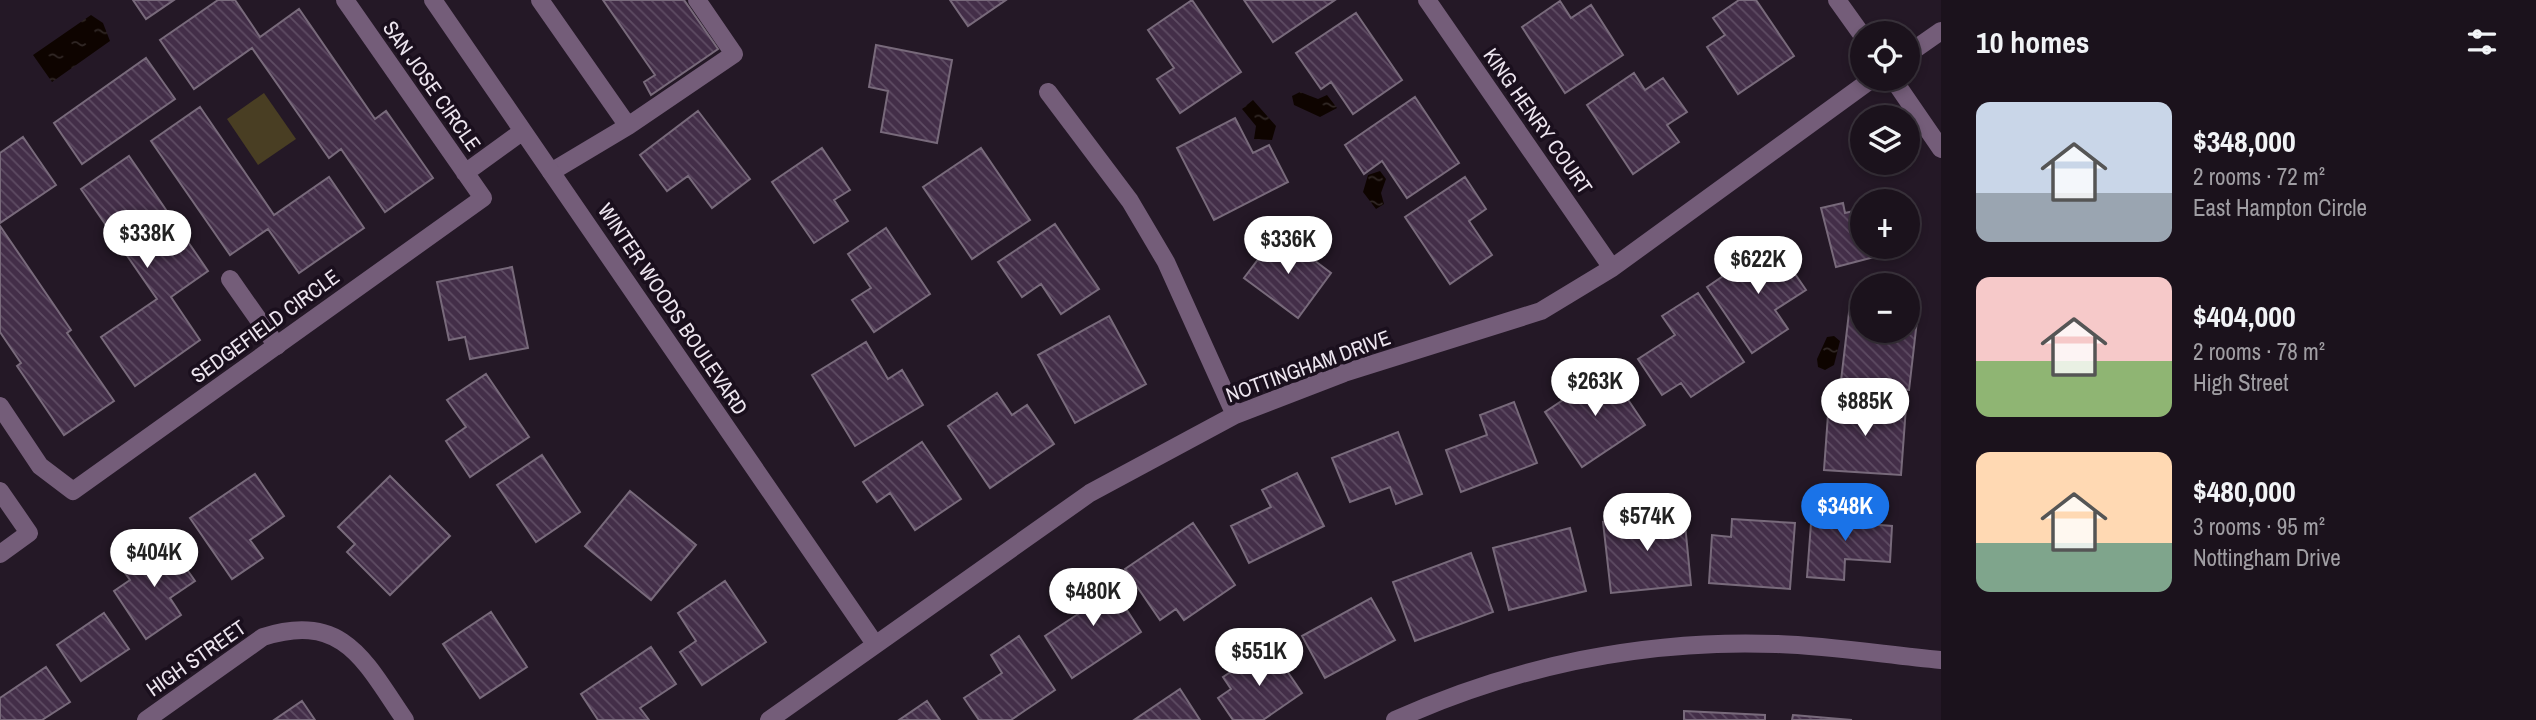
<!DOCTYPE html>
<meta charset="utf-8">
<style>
body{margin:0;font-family:"Archivo Narrow",sans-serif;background:#241b25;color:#f1f3f6;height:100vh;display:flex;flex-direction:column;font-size:26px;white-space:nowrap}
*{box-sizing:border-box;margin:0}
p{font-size:23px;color:#a09ea3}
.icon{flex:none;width:38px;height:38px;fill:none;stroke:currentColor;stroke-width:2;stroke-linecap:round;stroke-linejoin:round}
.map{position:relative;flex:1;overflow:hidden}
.sheet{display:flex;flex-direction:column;background:#1b121c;width:595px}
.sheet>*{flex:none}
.buttons{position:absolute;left:1850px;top:21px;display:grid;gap:14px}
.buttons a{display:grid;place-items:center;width:70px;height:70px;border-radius:50%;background:#1b121c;box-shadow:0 4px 10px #0003,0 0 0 2px #39323b;font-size:35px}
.price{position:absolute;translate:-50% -60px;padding:0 16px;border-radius:24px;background:#fff;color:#222;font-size:23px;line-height:46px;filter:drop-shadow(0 2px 4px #0008)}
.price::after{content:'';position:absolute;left:50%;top:42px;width:21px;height:16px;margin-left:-10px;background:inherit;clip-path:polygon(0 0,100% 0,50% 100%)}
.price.active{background:#1a73e8;color:#fff}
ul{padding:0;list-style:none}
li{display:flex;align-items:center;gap:21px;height:175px;padding:0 35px}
li span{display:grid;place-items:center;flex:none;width:196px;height:140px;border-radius:14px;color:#555}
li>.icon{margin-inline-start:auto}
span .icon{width:84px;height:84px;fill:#fffc;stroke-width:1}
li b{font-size:30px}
h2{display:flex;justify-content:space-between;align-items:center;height:84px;padding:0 35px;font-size:30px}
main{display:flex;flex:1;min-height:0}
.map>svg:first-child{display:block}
</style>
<main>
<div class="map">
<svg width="1941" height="720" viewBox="0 0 1941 720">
<defs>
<pattern id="water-ripples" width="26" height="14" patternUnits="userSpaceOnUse" patternTransform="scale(1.75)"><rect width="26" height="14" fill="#0e0400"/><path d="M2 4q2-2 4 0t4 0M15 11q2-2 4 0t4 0" fill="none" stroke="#312826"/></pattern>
<pattern id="building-back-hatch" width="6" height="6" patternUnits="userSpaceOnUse" patternTransform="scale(1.75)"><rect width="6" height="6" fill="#432e48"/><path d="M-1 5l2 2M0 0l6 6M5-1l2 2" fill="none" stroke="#5e4c63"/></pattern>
</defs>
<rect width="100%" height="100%" fill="#241826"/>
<path fill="#493e23" d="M264 93 296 139 258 165 227 119Z"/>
<path fill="url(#water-ripples)" d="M91 15 103 23 110 41 52 82 33 55Z
M1300 92 1318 99 1327 95 1337 108 1320 117 1294 105 1292 96Z
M1253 100 1276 126 1272 140 1254 139 1256 126 1242 109Z
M1380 171 1386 179 1381 193 1384 204 1376 209 1363 192 1368 175Z
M1290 220 1310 230 1319 247 1304 248 1274 227 1282 221Z
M1827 337 1834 336 1840 341 1834 365 1825 370 1818 367 1817 359Z"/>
<path fill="url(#building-back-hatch)" stroke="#786a7b" stroke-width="2" d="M133 0H174L146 19Z
M218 0H235L260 37 299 9 375 119 386 111 433 178 385 212 341 149 329 158 252 48 194 89 160 40Z
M603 0H684L718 49 651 95 644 82 655 75Z
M950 0H1006L968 26Z
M1192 0 1241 72 1180 113 1157 79 1174 68 1148 30Z
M1244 0H1335L1273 42Z
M1739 0H1756L1794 56 1738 94 1707 47 1725 35 1713 18Z
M1560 1 1571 18 1591 5 1623 55 1565 93 1522 27Z
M1356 13 1402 80 1353 114 1331 82 1321 89 1296 53Z
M876 45 952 60 937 143 881 132 888 91 869 87Z
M146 58 175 99 82 164 54 123Z
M1634 73 1645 90 1663 78 1687 112 1667 125 1679 142 1633 174 1587 105Z
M1415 97 1459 163 1407 198 1382 161 1364 174 1345 145Z
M200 107 274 215 329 177 364 228 299 273 268 229 230 255 151 141Z
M698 111 750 179 712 208 688 176 667 191 640 155Z
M1235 118 1253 153 1269 145 1288 182 1214 220 1177 148Z
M23 137 56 185 0 223V153Z
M822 148 850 190 834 200 848 221 814 243 772 182Z
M981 148 1030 220 972 259 923 187Z
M129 156 208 271 171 297 200 340 135 386 101 337 157 299 81 189Z
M1465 177 1486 209 1469 221 1492 255 1450 284 1405 217Z
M1843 203 1845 213 1862 209V247H1900L1901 250 1836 267 1821 208Z
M1055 224 1099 289 1061 314 1041 284 1022 297 998 262Z
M0 226 71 330 67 333 114 401 64 435 17 366 21 363 0 332Z
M886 228 930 294 874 332 852 300 871 288 848 254Z
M1278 233 1331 273 1298 318 1244 278Z
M1773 242 1806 290 1775 310 1788 329 1752 353 1707 287Z
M512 267 528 348 470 359 465 337 449 340 437 282Z
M1698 293 1744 362 1691 397 1681 383 1662 395 1638 359 1675 335 1662 316Z
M1850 304 1862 305V331H1908V311L1918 312 1909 390 1841 381Z
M1109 316 1146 384 1075 423 1038 355Z
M866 342 888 379 902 370 923 405 855 446 812 375Z
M1608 370 1645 425 1582 467 1545 412Z
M486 374 529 437 470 477 446 441 466 427 447 400Z
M997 393 1012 415 1027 405 1054 444 990 488 948 426Z
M1829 401 1906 407 1901 475 1824 470Z
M1514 402 1537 463 1461 492 1446 450 1487 435 1480 415Z
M1398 432 1422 494 1396 504 1390 487 1350 502 1332 458Z
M922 442 961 499 915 530 890 493 877 502 863 482Z
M542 455 580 512 536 542 497 485Z
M1297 473 1324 526 1249 563 1231 526 1271 507 1262 490Z
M255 474 284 516 250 540 263 558 232 579 190 518Z
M390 476 450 536 390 595 347 552 355 544 338 527Z
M630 491 696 545 651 600 585 546Z
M1812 510 1868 514V524L1892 526 1890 562 1845 559 1844 580 1807 577Z
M1684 514 1691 585 1611 593 1603 522Z
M1732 519 1795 523 1790 589 1709 583 1712 535 1731 537Z
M1193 523 1235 585 1184 620 1176 609 1160 620 1125 569Z
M1570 528 1586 591 1509 610 1493 548Z
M167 541 195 581 170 598 181 615 146 639 114 591 130 580 123 570Z
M1471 553 1493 612 1415 641 1393 582Z
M1105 576 1141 632 1072 678 1045 636 1078 614 1069 601Z
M725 581 766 642 702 685 680 652 696 641 678 613Z
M1371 598 1395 640 1325 678 1302 636Z
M491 612 527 667 480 698 443 644Z
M104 613 129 649 81 681 57 645Z
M1019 636 1055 690 1011 720H979L964 698 1002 673 991 655Z
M1270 646 1302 693 1263 720H1233L1218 698 1231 689 1223 677Z
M651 647 676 684 640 708 649 720H598L581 694Z
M46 667 70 702 42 720H0V698Z
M1180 689 1200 720H1134Z
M302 701 315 720H274Z
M927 701 940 720H899Z
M1684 711 1765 715V720H1684Z
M1793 715 1852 720H1792Z"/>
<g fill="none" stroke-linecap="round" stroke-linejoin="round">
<path stroke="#745d79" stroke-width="18" d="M540 0 628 126
M551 172 628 126 734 54 697 0
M230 279 277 346"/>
<path stroke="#745d79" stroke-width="18" d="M433 0 875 644
M1427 0 1612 268
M1837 0 1862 35
M1908 54 1941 31
M1893 79 1941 149
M1048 92 1130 201 1166 262 1235 415
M465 173 523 131
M0 406 40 466 73 491 483 198 345 0
M0 491 29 533 0 554
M146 720 263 637C344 611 365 662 405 720
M769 720 1090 493 1235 415 1344 373 1541 311 1612 268 1872 79
M1395 720C1515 666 1645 639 1777 644 1832 646 1887 655 1941 660"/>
</g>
<g text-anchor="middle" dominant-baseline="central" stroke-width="7" stroke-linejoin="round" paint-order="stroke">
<g font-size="21" fill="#ede5ef" stroke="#1a0f1d">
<text transform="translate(432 86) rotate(55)">SAN JOSE CIRCLE</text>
<text transform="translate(1538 121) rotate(55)">KING HENRY COURT</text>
<text transform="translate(673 309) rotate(56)">WINTER WOODS BOULEVARD</text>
<text transform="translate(265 326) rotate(-36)">SEDGEFIELD CIRCLE</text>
<text transform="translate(1308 366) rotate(-20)">NOTTINGHAM DRIVE</text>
<text transform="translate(196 658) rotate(-35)">HIGH STREET</text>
</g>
</g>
</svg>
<div class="buttons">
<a><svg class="icon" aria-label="locate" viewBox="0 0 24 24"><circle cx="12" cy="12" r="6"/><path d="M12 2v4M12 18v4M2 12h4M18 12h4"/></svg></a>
<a><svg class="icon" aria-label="layers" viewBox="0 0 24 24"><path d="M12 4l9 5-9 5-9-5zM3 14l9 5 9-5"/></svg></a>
<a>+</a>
<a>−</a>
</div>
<b class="price" style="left:147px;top:270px">$338K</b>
<b class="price" style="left:1288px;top:276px">$336K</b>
<b class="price" style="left:1758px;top:296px">$622K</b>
<b class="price" style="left:1595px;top:418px">$263K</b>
<b class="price" style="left:1865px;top:438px">$885K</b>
<b class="price active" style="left:1845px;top:543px">$348K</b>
<b class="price" style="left:1647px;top:553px">$574K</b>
<b class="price" style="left:154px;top:589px">$404K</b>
<b class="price" style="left:1093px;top:628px">$480K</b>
<b class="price" style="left:1259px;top:688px">$551K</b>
</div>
<section class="sheet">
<h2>10 homes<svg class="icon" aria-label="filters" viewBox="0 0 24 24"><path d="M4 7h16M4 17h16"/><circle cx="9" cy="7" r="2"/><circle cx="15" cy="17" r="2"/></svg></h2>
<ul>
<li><span style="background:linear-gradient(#c9d6e8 65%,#9aa5b1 0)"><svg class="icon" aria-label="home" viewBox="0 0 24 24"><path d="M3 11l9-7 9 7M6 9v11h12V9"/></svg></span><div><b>$348,000</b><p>2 rooms · 72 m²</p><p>East Hampton Circle</p></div></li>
<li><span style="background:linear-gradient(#f6c9c9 60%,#8fb573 0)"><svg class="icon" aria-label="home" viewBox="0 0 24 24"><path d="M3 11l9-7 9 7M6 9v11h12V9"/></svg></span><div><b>$404,000</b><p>2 rooms · 78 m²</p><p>High Street</p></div></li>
<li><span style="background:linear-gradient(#ffd9b3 65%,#7fa58c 0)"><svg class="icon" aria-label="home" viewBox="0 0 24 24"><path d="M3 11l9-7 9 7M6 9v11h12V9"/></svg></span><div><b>$480,000</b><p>3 rooms · 95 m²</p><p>Nottingham Drive</p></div></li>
</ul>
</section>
</main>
